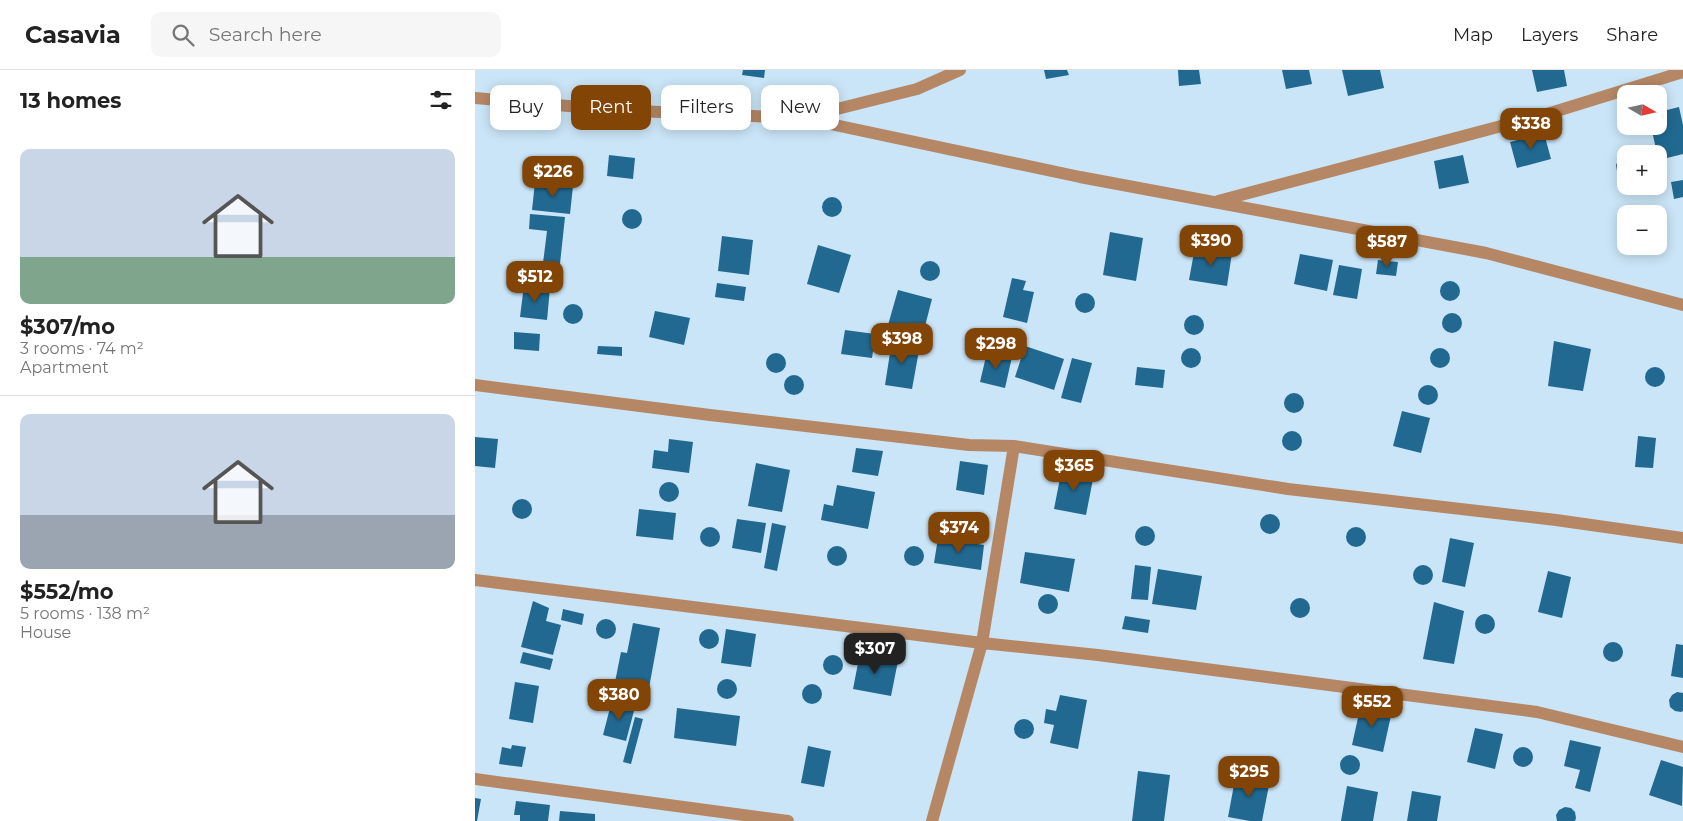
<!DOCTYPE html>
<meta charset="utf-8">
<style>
body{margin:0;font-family:Montserrat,sans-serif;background:#f6f6f6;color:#222;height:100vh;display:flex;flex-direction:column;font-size:19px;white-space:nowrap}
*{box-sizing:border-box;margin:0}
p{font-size:16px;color:#767676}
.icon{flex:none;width:28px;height:28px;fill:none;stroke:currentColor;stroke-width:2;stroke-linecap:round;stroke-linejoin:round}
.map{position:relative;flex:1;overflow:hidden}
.details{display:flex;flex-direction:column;background:#fff;width:475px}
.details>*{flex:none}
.guide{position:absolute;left:15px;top:15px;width:475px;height:45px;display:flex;gap:10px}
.needle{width:32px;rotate:99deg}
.controls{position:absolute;left:1142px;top:15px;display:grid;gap:10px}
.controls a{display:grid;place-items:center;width:50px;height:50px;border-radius:10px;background:#fff;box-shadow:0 2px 12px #0003;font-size:25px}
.price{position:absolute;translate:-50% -42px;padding:0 11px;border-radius:10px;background:#834505;color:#fff;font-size:16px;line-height:32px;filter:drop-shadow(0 1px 2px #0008)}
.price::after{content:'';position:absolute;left:50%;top:30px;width:15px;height:11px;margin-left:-8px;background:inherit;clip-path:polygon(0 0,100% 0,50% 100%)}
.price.current{background:#222;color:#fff}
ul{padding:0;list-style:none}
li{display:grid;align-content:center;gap:10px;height:265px;padding:0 20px}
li+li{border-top:1px solid #e0e0e0}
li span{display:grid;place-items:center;height:155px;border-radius:10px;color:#555}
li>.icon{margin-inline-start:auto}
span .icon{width:90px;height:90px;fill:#fffc;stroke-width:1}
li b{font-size:21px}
h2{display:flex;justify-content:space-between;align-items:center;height:60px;padding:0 20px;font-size:21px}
.tag{padding:0 18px;border-radius:10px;background:#fff;box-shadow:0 2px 12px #0003;font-size:18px;line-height:45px}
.tag.current{background:#834505;color:#fff}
header{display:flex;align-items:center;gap:30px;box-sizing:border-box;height:70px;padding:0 25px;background:#fff;border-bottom:1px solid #e0e0e0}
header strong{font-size:24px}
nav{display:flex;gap:28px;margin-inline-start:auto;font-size:18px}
.search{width:350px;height:45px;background:#f6f6f6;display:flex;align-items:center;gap:12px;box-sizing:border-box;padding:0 18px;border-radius:10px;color:#767676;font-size:19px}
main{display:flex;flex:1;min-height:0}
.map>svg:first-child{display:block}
</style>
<header>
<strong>Casavia</strong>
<div class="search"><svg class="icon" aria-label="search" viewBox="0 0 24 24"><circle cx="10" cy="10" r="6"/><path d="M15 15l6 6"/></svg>Search here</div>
<nav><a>Map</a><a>Layers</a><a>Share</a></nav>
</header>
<main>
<section class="details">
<h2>13 homes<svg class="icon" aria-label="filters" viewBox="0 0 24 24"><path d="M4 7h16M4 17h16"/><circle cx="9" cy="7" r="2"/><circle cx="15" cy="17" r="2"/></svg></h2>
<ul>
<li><span style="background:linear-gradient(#c9d6e8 70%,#7fa58c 0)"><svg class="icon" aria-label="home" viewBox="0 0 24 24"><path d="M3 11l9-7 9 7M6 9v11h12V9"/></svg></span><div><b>$307/mo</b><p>3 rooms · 74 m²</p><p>Apartment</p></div></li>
<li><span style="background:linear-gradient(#c9d6e8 65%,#9aa5b1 0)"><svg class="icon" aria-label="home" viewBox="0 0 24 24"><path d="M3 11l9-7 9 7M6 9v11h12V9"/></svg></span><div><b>$552/mo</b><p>5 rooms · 138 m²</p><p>House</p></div></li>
</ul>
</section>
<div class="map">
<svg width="1208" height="751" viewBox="0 0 1208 751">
<rect width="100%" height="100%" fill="#cae5f7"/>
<path fill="#216991" d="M268 0H290L289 8 267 5Z
M569 0H592L594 5 571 9Z
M703 0H724L726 14 704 16Z
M807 0H834L837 14 811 19Z
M867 0H905L909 18 873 26Z
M1057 0H1089L1092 16 1062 22Z
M1204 37 1208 55V84L1184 90V84H1182L1176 56H1184V42Z
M1069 63 1076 89 1042 98 1035 72Z
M134 85 160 88 158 109 132 106Z
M988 85 994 113 964 119 959 91Z
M1149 86H1151V106L1147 105 1142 101 1141 95 1144 89Z
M1208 110V127L1199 129 1196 112Z
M60 112 98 116 95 144 57 140Z
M347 137a10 10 0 1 1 20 0a10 10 0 1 1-20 0Z
M147 149a10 10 0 1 1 20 0a10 10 0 1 1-20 0Z
M55 144 90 147 84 203 67 201 72 161 54 159Z
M635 162 668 168 661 211 628 205Z
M247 166 278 170 274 205 243 201Z
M343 175 376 185 364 223 332 214Z
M720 177 757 183 752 216 714 210Z
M825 184 858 190 852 221 819 214Z
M903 190 923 192 921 206 901 204Z
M445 201a10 10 0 1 1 20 0a10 10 0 1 1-20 0Z
M864 195 887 199 882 229 858 225Z
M537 208 551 211 548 220 559 222 552 253 528 247Z
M965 221a10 10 0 1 1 20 0a10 10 0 1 1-20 0Z
M242 213 271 217 269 231 240 227Z
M49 215 75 218 72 250 45 247Z
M423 220 457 229 448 264 413 255Z
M600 233a10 10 0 1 1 20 0a10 10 0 1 1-20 0Z
M88 244a10 10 0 1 1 20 0a10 10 0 1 1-20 0Z
M180 241 215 248 209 275 174 267Z
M967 253a10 10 0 1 1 20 0a10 10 0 1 1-20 0Z
M709 255a10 10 0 1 1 20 0a10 10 0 1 1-20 0Z
M370 260 415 266 413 277 399 275 397 288 366 284Z
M39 262 65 264 64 281 39 279Z
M417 270 445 275 437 319 410 315Z
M1079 271 1116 279 1108 321 1073 316Z
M123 276 147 277V286L122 284Z
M550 276 589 289 579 320 540 307Z
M955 288a10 10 0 1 1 20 0a10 10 0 1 1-20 0Z
M706 288a10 10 0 1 1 20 0a10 10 0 1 1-20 0Z
M512 282 537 287 530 318 505 312Z
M291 293a10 10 0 1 1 20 0a10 10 0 1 1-20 0Z
M597 288 617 293 606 333 586 328Z
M662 297 690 300 688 318 660 315Z
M1170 307a10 10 0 1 1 20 0a10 10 0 1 1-20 0Z
M309 315a10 10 0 1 1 20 0a10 10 0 1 1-20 0Z
M943 325a10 10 0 1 1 20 0a10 10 0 1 1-20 0Z
M809 333a10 10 0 1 1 20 0a10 10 0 1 1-20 0Z
M927 341 955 348 946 383 918 376Z
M807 371a10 10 0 1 1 20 0a10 10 0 1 1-20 0Z
M1163 366 1181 368 1178 398 1160 397Z
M0 367 23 369 20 398 0 396Z
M194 369 218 372 214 403 177 398 179 380 193 382Z
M381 378 408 381 403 406 377 402Z
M485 391 513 395 509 425 481 420Z
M281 393 315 400 307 442 273 436Z
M587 398 619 404 611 445 579 439Z
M184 422a10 10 0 1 1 20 0a10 10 0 1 1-20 0Z
M362 415 400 422 393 459 346 450 349 434 358 436Z
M37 439a10 10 0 1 1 20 0a10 10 0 1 1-20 0Z
M164 439 201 443 198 470 161 466Z
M785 454a10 10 0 1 1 20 0a10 10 0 1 1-20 0Z
M262 449 291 453 286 483 257 478Z
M297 453 311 456 302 501 289 498Z
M660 466a10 10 0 1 1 20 0a10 10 0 1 1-20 0Z
M225 467a10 10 0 1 1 20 0a10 10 0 1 1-20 0Z
M871 467a10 10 0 1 1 20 0a10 10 0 1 1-20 0Z
M463 468 509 475 506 500 459 493Z
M975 468 999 473 990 517 967 512Z
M429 486a10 10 0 1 1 20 0a10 10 0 1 1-20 0Z
M352 486a10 10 0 1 1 20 0a10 10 0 1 1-20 0Z
M550 482 600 489 594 522 545 513Z
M660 495 676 497 673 530 656 529Z
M938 505a10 10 0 1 1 20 0a10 10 0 1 1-20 0Z
M683 499 727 506 721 540 677 534Z
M1073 501 1096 507 1087 548 1063 542Z
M563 534a10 10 0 1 1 20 0a10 10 0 1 1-20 0Z
M815 538a10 10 0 1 1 20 0a10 10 0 1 1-20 0Z
M58 531 74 538 71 551 86 555 78 585 46 577Z
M959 532 989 541 979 594 948 589Z
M88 539 109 544 107 555 86 550Z
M1000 554a10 10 0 1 1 20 0a10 10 0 1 1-20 0Z
M650 546 675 550 673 563 647 559Z
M121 559a10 10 0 1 1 20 0a10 10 0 1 1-20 0Z
M158 553 185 558 174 618 140 612 146 582 152 583Z
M251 559 281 564 276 597 246 593Z
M224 569a10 10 0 1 1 20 0a10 10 0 1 1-20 0Z
M1128 582a10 10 0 1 1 20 0a10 10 0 1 1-20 0Z
M1201 574 1208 575V608L1196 606Z
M48 582 78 589 75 600 45 593Z
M385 583 423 591 416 626 378 619Z
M348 595a10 10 0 1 1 20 0a10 10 0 1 1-20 0Z
M242 619a10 10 0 1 1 20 0a10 10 0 1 1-20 0Z
M40 612 64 616 58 653 34 649Z
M327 624a10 10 0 1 1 20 0a10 10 0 1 1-20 0Z
M1202 622 1208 623V641L1206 642 1200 641 1195 637 1194 630 1197 625Z
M585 625 612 630 603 679 575 673 579 655 569 653 571 639 581 641Z
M137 630 160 637 151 671 128 665Z
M886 634 917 641 908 682 877 675Z
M202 638 265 646 261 676 199 668Z
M160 647 168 649 156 694 148 692Z
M539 659a10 10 0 1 1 20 0a10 10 0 1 1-20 0Z
M1000 658 1028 664 1020 699 992 692Z
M1095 670 1126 677 1115 722 1100 718 1105 700 1089 696Z
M37 675 51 677 47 697 24 694 27 677 36 679Z
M333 676 356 681 349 717 326 713Z
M1038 687a10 10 0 1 1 20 0a10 10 0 1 1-20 0Z
M865 695a10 10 0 1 1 20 0a10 10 0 1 1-20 0Z
M1186 690 1208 697 1207 736 1174 725Z
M663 701 695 705 689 751H657Z
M761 704 795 710 787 751H775L753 747Z
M872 716 903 722 898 751H866Z
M937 721 966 726 962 751H932Z
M0 728 6 729 2 751H0Z
M41 731 75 735 73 751H45V745H39Z
M1090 737 1096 738 1100 742 1101 748 1100 751H1082L1081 745 1084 740Z
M85 741 120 744V751H84Z"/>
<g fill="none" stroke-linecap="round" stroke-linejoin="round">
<path stroke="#b58765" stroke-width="12" d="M0 28 139 40 327 48 605 107 1011 183 1208 235
M330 47 442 19 485 0
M743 131 1072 44 1208 2
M0 315 235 345 494 375 539 376 813 419 1081 450 1208 468
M0 510 507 573 623 585 1062 642 1208 677
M0 709 313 751
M457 751 507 573 539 376"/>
</g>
</svg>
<div class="controls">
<a><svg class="needle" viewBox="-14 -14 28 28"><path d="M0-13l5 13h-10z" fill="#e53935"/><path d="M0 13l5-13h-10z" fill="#767676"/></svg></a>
<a>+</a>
<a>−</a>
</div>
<b class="price" style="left:1056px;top:80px">$338</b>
<b class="price" style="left:78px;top:128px">$226</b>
<b class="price" style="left:736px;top:197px">$390</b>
<b class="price" style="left:912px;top:198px">$587</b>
<b class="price" style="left:60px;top:233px">$512</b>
<b class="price" style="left:427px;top:295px">$398</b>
<b class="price" style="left:521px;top:300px">$298</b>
<b class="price" style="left:599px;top:422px">$365</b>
<b class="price" style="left:484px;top:484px">$374</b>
<b class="price current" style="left:400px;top:605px">$307</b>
<b class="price" style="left:144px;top:651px">$380</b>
<b class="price" style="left:897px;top:658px">$552</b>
<b class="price" style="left:774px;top:728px">$295</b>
<div class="guide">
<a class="tag">Buy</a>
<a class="tag current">Rent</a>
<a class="tag">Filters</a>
<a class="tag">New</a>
</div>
</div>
</main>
